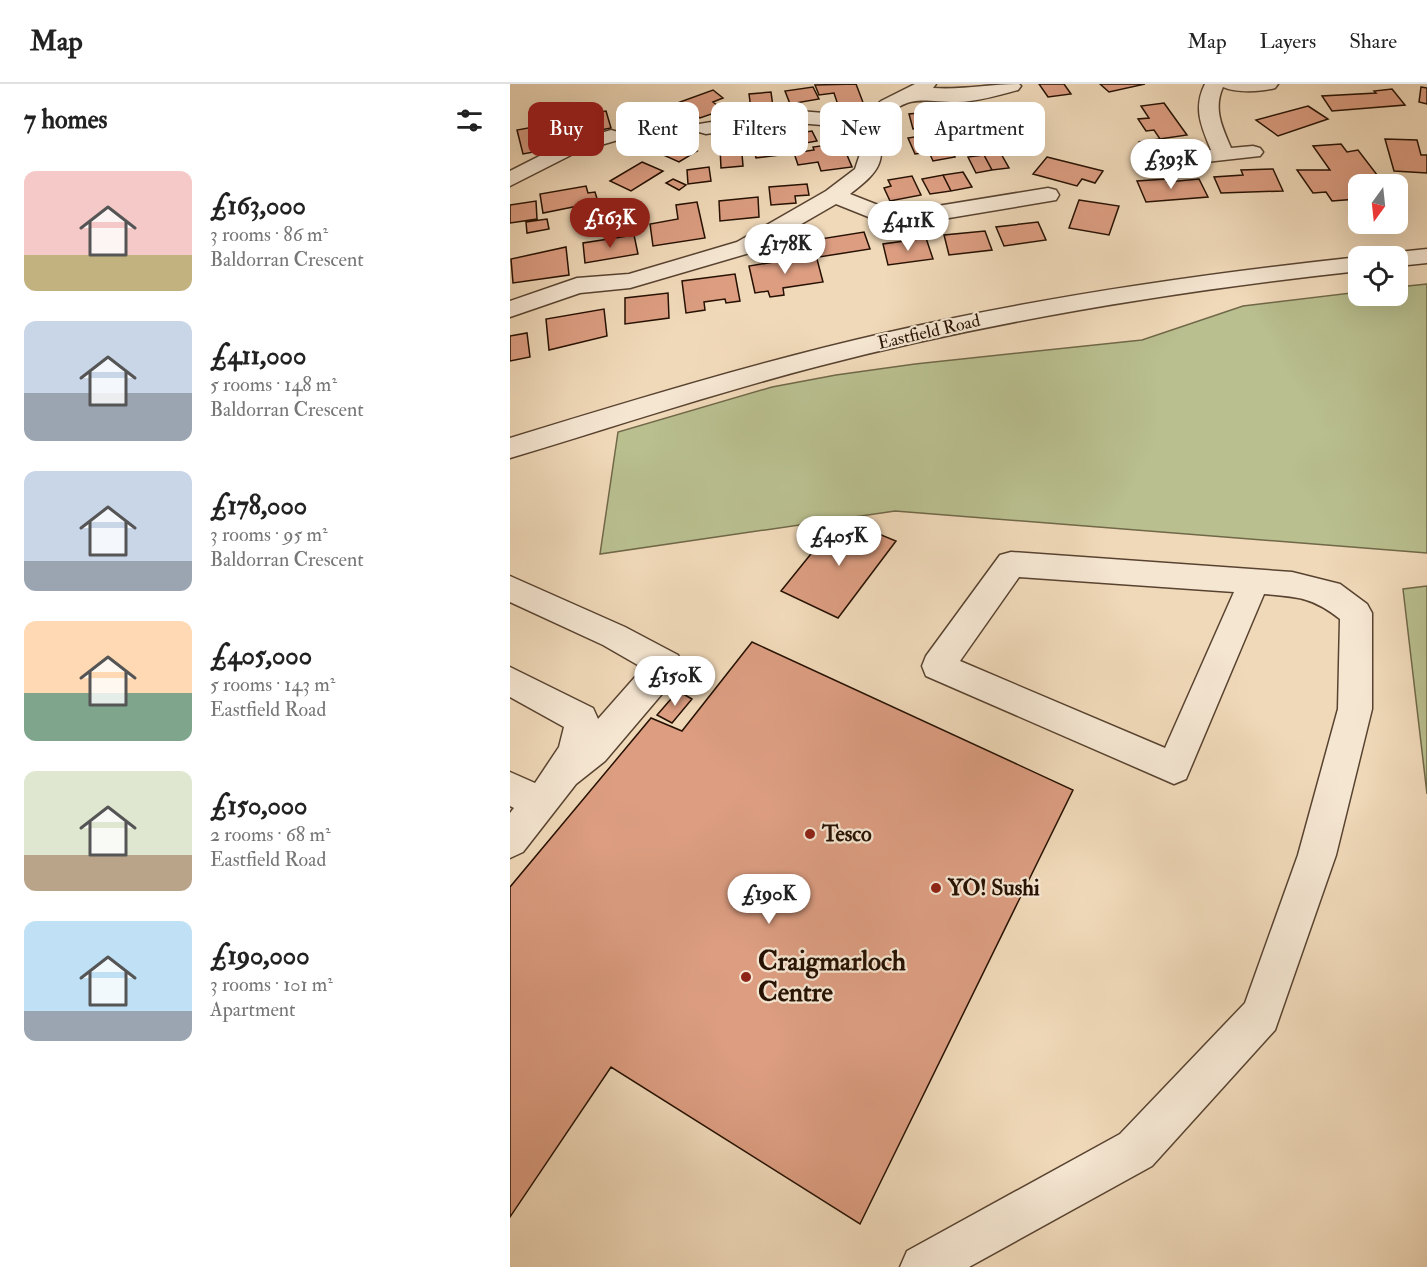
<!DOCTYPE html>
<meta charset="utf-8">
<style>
body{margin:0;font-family:"IM FELL Double Pica",serif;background:#f2f2f2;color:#222;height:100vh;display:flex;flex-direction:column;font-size:22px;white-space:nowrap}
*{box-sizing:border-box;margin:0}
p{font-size:20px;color:#767676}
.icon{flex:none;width:33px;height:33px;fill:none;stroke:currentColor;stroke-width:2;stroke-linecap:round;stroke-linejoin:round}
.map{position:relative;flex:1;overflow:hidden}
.details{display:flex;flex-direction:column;background:#fff;width:510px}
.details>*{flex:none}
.top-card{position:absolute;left:18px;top:18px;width:570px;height:54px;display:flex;gap:12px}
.needle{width:39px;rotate:195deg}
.fabs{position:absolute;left:838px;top:90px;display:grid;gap:12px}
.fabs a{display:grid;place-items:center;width:60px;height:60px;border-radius:12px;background:#fff;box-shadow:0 6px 24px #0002;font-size:30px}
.price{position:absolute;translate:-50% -51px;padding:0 14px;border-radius:21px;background:#fff;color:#222;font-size:20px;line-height:39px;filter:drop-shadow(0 2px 3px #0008)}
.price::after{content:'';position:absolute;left:50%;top:36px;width:18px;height:14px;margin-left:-9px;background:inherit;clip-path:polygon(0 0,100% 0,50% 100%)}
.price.selected{background:#8f2418;color:#fff}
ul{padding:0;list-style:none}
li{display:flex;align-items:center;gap:18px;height:150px;padding:0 24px}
li span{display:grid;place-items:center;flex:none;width:168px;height:120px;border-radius:12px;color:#555}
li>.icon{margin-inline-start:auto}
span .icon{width:72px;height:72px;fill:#fffc;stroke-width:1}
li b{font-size:26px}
h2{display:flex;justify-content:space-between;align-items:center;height:72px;padding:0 24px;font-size:26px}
.pill{padding:0 21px;border-radius:12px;background:#fff;box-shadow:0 6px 24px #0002;font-size:21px;line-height:54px}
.pill.selected{background:#8f2418;color:#fff}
header{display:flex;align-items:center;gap:36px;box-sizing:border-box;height:84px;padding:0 30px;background:#fff;border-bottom:2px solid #e0e0e0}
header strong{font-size:28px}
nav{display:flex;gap:33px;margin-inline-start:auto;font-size:21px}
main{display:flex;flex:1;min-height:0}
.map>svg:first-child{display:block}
</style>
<header>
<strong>Map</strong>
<nav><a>Map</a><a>Layers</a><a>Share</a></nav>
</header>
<main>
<section class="details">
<h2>7 homes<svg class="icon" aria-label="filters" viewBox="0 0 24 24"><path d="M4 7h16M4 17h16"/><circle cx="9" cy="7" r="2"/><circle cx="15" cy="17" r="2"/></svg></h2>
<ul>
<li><span style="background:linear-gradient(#f6c9c9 70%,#c2b280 0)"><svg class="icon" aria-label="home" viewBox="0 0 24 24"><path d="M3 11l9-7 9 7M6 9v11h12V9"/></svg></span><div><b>£163,000</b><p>3 rooms · 86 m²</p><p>Baldorran Crescent</p></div></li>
<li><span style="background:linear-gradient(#c9d6e8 60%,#9aa5b1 0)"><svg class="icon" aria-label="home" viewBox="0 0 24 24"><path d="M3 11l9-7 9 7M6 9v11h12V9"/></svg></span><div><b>£411,000</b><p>5 rooms · 148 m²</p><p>Baldorran Crescent</p></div></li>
<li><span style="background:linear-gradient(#c9d6e8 75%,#9aa5b1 0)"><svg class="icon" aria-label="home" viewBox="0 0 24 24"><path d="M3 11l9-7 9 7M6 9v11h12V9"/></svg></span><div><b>£178,000</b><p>3 rooms · 95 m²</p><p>Baldorran Crescent</p></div></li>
<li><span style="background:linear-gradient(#ffd9b3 60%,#7fa58c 0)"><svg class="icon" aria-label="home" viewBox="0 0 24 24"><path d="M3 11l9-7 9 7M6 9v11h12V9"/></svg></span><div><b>£405,000</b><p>5 rooms · 143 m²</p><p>Eastfield Road</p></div></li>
<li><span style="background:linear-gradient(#dfe7d0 70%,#b9a48a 0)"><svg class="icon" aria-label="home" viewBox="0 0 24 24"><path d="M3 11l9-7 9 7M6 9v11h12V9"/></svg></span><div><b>£150,000</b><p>2 rooms · 68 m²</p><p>Eastfield Road</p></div></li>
<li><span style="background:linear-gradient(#bfe0f5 75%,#9aa5b1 0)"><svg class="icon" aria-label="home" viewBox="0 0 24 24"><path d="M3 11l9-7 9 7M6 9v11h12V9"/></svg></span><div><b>£190,000</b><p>3 rooms · 101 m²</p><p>Apartment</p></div></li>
</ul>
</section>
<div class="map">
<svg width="917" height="1183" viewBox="0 0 917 1183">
<rect width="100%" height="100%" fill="#f0d9b9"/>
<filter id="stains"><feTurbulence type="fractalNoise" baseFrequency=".00333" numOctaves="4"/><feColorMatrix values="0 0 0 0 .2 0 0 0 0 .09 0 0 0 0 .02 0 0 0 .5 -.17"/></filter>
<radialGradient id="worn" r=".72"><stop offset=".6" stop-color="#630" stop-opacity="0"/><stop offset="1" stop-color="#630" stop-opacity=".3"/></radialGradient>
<path fill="#b9bf8f" stroke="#706848" stroke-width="1.5" d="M917 200V469L385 427 90 470 108 348 262 303 326 291 405 280 632 256 733 222 849 208V212H888V203Z
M917 502V710L893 505Z"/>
<path fill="#dc9d81" stroke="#261102" stroke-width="1.5" d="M346 0 354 21 329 24 324 9 309 11 305 1Z
M529 0H554L561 10 538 13Z
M590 0H635L599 8Z
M303 3 309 15 280 20 275 7Z
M911 3 917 4V20L909 18Z
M882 5 895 21 822 27 812 12 866 9 864 7Z
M203 6 213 14 203 18 213 26 190 34 170 18Z
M261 8 263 23 241 25 239 10Z
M654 19 677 51 650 55 644 46 636 47 628 35 639 34 631 22Z
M132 22 155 24 138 46 116 41Z
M798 22 818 35 768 52 746 36Z
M525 23 532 37 512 39 514 43 492 45 484 27Z
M96 27 101 44 55 53 50 34Z
M419 28V31L437 30 440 41 403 45 399 30Z
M34 41 40 65 13 70 7 46Z
M302 47 307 57 279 62 275 51Z
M441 47 448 63 441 64 445 73 423 77 419 68 405 70 398 54Z
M264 54 269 71 246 74 242 57Z
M159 55 187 67 169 78 142 66Z
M649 55 655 64 635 67 629 58Z
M875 55 907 56 911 71H917V89L884 87Z
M231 58 233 82 211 84 210 64 214 63V60Z
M332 59 342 83 311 87 308 78 288 81 284 69 304 66 303 63Z
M831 60 837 68 848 66 874 100H849V104L840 105 847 115 822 117 816 108 803 109 787 86H820L803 62Z
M490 68 499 84 482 86 474 71Z
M474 71 482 86 466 89 458 73Z
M537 73 593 87 585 99 572 95 567 102 523 90Z
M132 78 153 87 121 107 100 97Z
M199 83 201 97 178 100 177 86Z
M763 85 773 107 711 109 704 93 733 91 731 86Z
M453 88 462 103 441 107 433 91Z
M433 91 441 107 420 110 412 95Z
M402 92 411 111 380 117 374 104 381 102 378 96Z
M163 95 176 101 169 106 156 99Z
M656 95 657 98 689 95 698 113 636 118 627 97Z
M297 100 299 111 285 112 286 119 261 121 259 103Z
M76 102 78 109 85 108 88 118 33 129 30 110Z
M248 113 249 133 210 137 209 117Z
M569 116 609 122 599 151 559 144Z
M26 117 27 135 0 139V121Z
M187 118 195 154 143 162 140 140 168 135 166 121Z
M37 135 39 145 17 149 16 138Z
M528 138 536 156 494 162 486 143Z
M475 147 482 166 439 171 434 151Z
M354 148 360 165 309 173 304 156Z
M124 151 128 170 75 179 73 159Z
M416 154 423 175 378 181 373 160Z
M56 163 59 191 3 199 1 175Z
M289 174 290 177 307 175 313 198 273 204 274 211 260 213 258 207 245 209 239 182Z
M225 190 230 217 216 219 215 215 194 218 195 226 176 229 172 197Z
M158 209 159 234 115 240V214Z
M94 225 97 252 39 266 36 235Z
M17 249 20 273 0 277V252Z
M330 434 386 457 328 534 271 507Z
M242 558 563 706 350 1140 101 983 0 1133V803L141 634 172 647Z
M168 607 182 615 162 639 147 631Z"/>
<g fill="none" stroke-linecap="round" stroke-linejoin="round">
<defs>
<path id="minor" d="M405 0H426L423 4C452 6 480 0 509 0L511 2 508 6C489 11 466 18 447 18 410 18 399 8 369 40 375 80 371 86 340 110L373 123 403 126 538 104 546 106 549 111 546 116 403 140 361 134 326 120 243 168 120 204 70 209 0 233V217L67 194 119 190 227 158 316 107 345 85 352 64 349 44 275 38 196 50 189 48 186 44 189 40 275 26 354 32 371 17Z
M695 0H768L765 4C751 8 726 9 713 3 703 25 712 43 721 64L743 62 750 64 753 68 750 72 687 79 680 77 676 73 680 69 701 66C691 42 683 24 695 0Z
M101 46 108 48 111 52 108 56 67 68 0 102V87L53 60Z
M917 165V179L888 182V172H878L888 168Z
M849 173V187C667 207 486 236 309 282 205 309 103 343 0 374V354C124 316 248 278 375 249 531 213 690 190 849 173Z
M501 468 782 488 830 500 857 520 862 529V625L826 771 765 946 642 1082 459 1183H390L397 1167 610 1050 735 919 788 771 828 625 830 535C802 513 788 513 754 510L676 695 664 700 416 592 412 582 416 572 490 471ZM509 493 724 508 655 664 450 577Z
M0 492 115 543 168 571 172 581 168 591 95 677 66 700 13 768 0 774V729L4 724 0 722V688L25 699 49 663 54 643 0 613V583L83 624 88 635 133 584 93 561 0 518Z"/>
</defs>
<use href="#minor" stroke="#584330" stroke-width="3"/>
<use href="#minor" fill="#f5e6d2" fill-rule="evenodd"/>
</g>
<g fill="#8f2418" stroke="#f5e6d2" stroke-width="2">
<circle cx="300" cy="750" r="6"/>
<circle cx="426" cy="804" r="6"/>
<circle cx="236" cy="893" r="6"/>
</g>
<g text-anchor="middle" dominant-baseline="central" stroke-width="4.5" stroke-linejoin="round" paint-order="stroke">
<g font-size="18" fill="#261102" stroke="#f5e6d2">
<text transform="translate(419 248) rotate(-13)">Eastfield Road</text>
</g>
<g font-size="22" font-weight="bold" fill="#261102" stroke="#f5e6d2" text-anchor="start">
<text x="312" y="750">Tesco</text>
<text x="438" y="804">YO! Sushi</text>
</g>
<g font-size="27" font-weight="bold" fill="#261102" stroke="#f5e6d2" text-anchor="start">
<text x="248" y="877">Craigmarloch<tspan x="248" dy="31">Centre</tspan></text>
</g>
</g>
<rect width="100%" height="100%" filter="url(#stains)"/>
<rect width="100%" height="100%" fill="url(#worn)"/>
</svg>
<div class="fabs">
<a><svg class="needle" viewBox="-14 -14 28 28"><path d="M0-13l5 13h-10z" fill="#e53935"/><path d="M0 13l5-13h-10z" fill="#767676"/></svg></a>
<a><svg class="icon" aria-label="locate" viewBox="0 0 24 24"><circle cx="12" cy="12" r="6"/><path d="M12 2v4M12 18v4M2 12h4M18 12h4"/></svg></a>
</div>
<b class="price" style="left:661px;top:106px">£393K</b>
<b class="price selected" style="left:100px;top:165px">£163K</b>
<b class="price" style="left:398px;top:168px">£411K</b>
<b class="price" style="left:275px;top:191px">£178K</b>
<b class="price" style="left:329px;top:483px">£405K</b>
<b class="price" style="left:165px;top:623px">£150K</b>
<b class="price" style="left:259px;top:841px">£190K</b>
<div class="top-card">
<a class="pill selected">Buy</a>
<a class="pill">Rent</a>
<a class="pill">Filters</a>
<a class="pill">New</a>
<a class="pill">Apartment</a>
</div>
</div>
</main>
